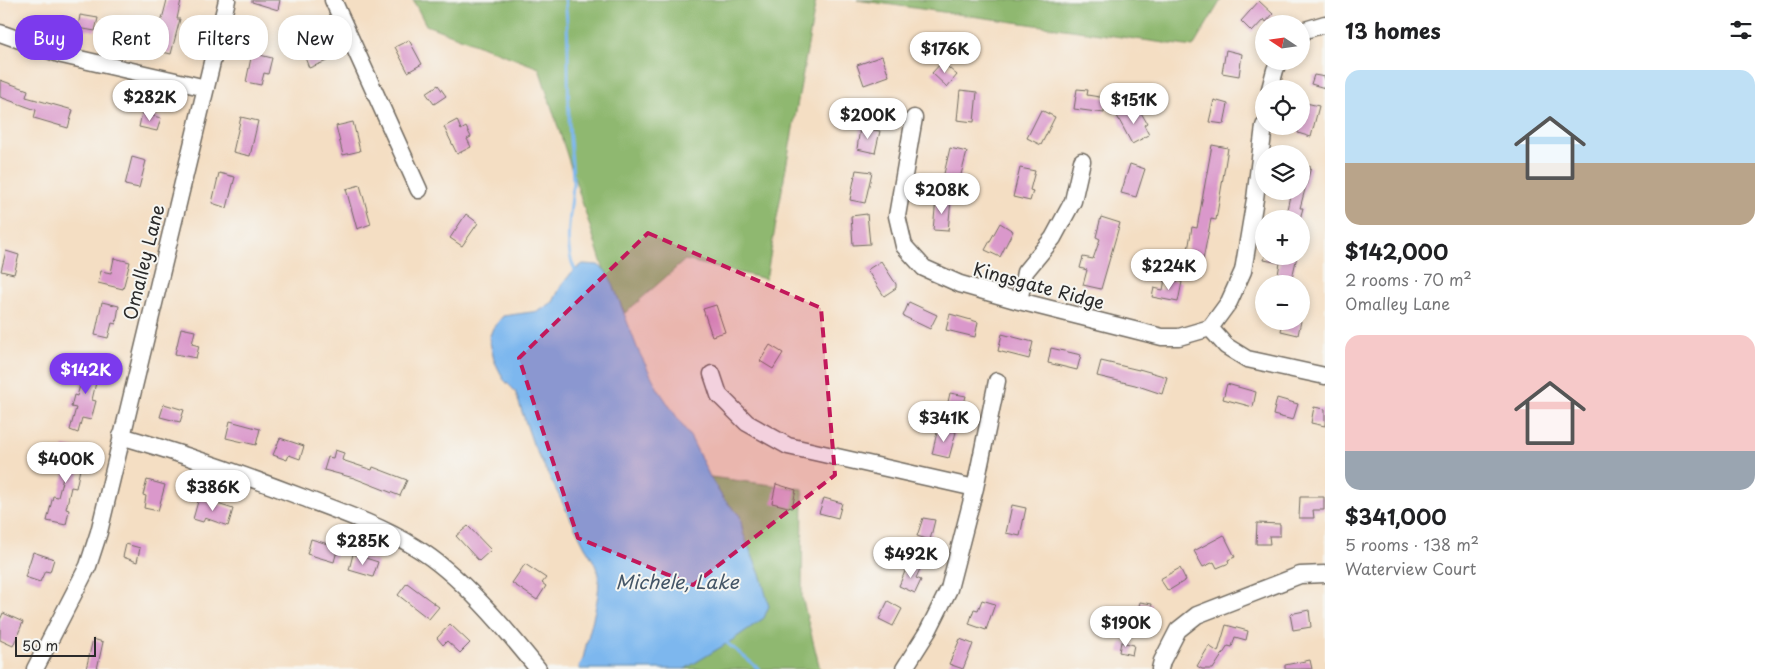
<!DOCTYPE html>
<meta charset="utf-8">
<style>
body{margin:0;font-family:"Playpen Sans",sans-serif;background:#f6f6f6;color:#202124;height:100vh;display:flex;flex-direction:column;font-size:19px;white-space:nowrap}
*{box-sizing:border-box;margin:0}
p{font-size:16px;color:#757577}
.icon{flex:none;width:28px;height:28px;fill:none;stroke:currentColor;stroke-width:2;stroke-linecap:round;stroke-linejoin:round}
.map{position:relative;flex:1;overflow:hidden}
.side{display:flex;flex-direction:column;background:#fff;width:450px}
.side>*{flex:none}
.top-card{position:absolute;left:15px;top:15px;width:475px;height:45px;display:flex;gap:10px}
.needle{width:32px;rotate:283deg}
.controls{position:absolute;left:1255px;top:15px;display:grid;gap:10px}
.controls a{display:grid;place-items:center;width:55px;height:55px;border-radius:50%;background:#fff;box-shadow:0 2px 8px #0003;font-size:25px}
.scale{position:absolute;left:15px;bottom:12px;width:81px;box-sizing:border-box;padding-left:5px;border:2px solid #2b2b2b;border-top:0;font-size:14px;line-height:18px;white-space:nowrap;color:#2b2b2b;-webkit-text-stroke:4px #f6f6f2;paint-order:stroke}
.price{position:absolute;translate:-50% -42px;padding:0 11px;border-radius:18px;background:#fff;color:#222;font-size:16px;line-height:32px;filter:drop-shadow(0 1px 2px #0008)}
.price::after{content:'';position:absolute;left:50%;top:30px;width:15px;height:11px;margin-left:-8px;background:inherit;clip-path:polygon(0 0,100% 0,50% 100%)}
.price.on{background:#7c3aed;color:#fff}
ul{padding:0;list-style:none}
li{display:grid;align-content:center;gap:10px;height:265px;padding:0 20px}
li span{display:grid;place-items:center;height:155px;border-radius:15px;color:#555}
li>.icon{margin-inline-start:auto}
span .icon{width:90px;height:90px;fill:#fffc;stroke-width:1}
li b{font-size:21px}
h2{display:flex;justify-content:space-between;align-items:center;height:60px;padding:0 20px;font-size:21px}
.chip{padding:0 18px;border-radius:20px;background:#fff;box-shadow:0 2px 8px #0003;font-size:18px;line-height:45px}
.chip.on{background:#7c3aed;color:#fff}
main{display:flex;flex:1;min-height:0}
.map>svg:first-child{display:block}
</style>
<main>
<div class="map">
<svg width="1325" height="669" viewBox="0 0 1325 669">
<rect width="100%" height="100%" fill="#f6f6f2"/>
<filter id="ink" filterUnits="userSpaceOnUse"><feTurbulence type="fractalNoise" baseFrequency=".02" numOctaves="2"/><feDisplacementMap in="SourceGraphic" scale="10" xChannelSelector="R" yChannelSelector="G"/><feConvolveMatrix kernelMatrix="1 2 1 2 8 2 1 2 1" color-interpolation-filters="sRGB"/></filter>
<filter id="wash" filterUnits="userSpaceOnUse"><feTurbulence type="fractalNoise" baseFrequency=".0096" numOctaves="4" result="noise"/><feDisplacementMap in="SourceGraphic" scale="20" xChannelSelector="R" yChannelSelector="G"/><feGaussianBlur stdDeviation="1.12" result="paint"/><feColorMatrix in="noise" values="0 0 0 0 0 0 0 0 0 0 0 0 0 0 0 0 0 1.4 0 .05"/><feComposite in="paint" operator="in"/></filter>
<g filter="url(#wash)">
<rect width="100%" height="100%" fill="#f4dec3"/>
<path fill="#8fb86f" stroke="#5d724d" d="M413 0H816L766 279 685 260 625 313 604 270 539 68 426 25Z
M857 0H1221L1193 47Z
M710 477 803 489 802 597 820 669H684L761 577 743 533 740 516 723 498Z"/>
<path fill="#7db7ee" stroke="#54718c" d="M583 264 598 265 605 270 612 282 638 350 658 389 691 438 710 477 723 498 740 516 743 533 761 577 769 606 764 618 731 641 685 669H580L579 667 583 659C588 633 599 605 599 579 598 568 591 556 585 547L533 444 515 391 504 380 494 360 489 338 493 328 503 316 539 311 553 302 561 286 572 272Z"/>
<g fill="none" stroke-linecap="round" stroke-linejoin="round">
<path stroke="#7db7ee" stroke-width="3" d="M565 0C570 39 567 79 569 118 569 140 573 162 573 183 572 211 562 244 575 270
M727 643 759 669"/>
</g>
<g id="blocks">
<path fill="#da98cb" d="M167 0H181L177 19H180L171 54 154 50Z
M252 0H280L278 10 252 2Z
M1259 1 1273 14 1266 22 1264 19 1252 32 1241 21Z
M80 15 98 18 95 31 78 28Z
M318 40 327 61 309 68 304 55 309 54 305 46Z
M409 40 422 64 408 72 395 47Z
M1226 50 1242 54 1239 76 1222 73Z
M252 53 272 58 268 74 264 73 261 85 246 82Z
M882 56 889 76 864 85 857 65Z
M942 62 957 75 947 87 932 73Z
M1314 75 1325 77V88L1311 84Z
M0 80 28 90 26 97 73 110 68 128 34 118 36 110 0 97Z
M438 85 446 96 434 104 426 93Z
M1077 89 1088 90 1087 95 1106 98 1104 113 1074 109Z
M960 90 977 92 974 122 957 120Z
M1214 100 1228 104 1224 124 1209 122Z
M1306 103 1319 106 1311 137 1298 133 1300 126H1301Z
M1132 109 1135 114 1140 111 1147 123 1144 125 1149 135 1132 144 1117 116Z
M1041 110 1055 117 1041 145 1027 138Z
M142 113 161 118 157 131 139 127Z
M241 117 258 121 250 156 233 152Z
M457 120 461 130 466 127 471 137 467 139 471 147 457 154 444 127Z
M353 122 360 151 343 155 336 126Z
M860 128 880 131 875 153 857 149Z
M1212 145 1228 148 1216 220 1211 219 1203 260 1187 256 1192 227 1197 228Z
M950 148 967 152 959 182 943 178Z
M132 157 146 161 139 188 125 185Z
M1130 164 1145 169 1136 197 1121 193Z
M1301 165 1311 167 1300 208H1303L1300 219H1285L1291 191H1301Z
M1020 168 1035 171 1030 190 1033 191 1030 201 1013 197Z
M856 170 872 172 865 203 850 200Z
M219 173 235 177 227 208 212 203Z
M360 185 371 224 357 229 346 189Z
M936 199 951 200 948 231 933 230Z
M466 214 478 223 462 246 450 238Z
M867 214 870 244 853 245 851 216Z
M1101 217 1120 223 1101 289 1083 285 1087 270 1080 268 1083 257 1093 259 1100 239 1096 237Z
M1000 223 1013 231 1000 257 985 250Z
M6 251 19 255 14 274 1 271Z
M1265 256H1297L1291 283 1277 280 1280 263 1264 260Z
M114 258 130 262 123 289 98 283 101 271 111 273Z
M881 261 896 284V288L884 296 867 270Z
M1165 279 1182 282 1178 302 1152 297 1154 288 1163 290Z
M102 302 119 306 116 324 112 323 108 338 95 335Z
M909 302 937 315 930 329 903 316Z
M716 305 725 332 712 336 703 309Z
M950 314 978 322 975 337 946 330Z
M1283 321H1301L1298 335 1281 331Z
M181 328 195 331 192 344 199 346 196 358 175 354Z
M1002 334 1033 342 1029 359 998 351Z
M770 345 783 353 773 369 760 361Z
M1051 348 1081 355 1077 370 1048 363Z
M87 361 105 365 101 379 97 378 92 400 96 401 91 420 82 418 78 433 70 430 76 408 71 407 74 395 77 396Z
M1101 361 1139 370V369L1167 377 1162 394 1135 385 1097 376Z
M1227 384 1256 392 1253 407 1223 399Z
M950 393 966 396 961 414 946 411Z
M1277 398 1298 404 1293 420 1273 415Z
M164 404 184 410 180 422 160 417Z
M1314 407 1325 409V426L1311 423Z
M230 421 260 429 256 445 226 438Z
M938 428 956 432 949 458 932 454Z
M280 438 304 446 300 459 289 455 287 460 273 455Z
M64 446 84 450 76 488 71 487 66 509 69 510 66 525 47 521 53 496 58 497 65 470 59 469Z
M335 450 344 453 342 460 372 470 373 467 407 480 400 496 354 478 324 470 328 457 333 458Z
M147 480 165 485 158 511 144 508 146 496 143 495Z
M776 484 796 490 792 508 772 503Z
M1300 497H1324V510H1313L1314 518H1299Z
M199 498 233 509 228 526 205 518 203 522 193 519Z
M824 498 842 503 838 518 819 513Z
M1012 505 1026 508 1020 536 1006 533Z
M923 518 935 520 930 540 917 536Z
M1257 523 1280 524V536H1269L1270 544H1256Z
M468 526 491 550 479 561 456 536Z
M1224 535 1235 557 1228 560 1229 563 1217 568 1214 562 1203 567 1194 551Z
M311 539 338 547 334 562 307 554Z
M126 544 140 548 137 562 123 557Z
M33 552 54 559 50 572 45 571 40 582 25 577Z
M353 554 378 562 373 577 349 570Z
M525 564 546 578 542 583 546 586 537 600 512 583Z
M908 564 920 569 916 578 921 580 915 593 899 586Z
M1180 568 1186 580 1168 591 1160 579Z
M407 583 439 607 429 619 398 595Z
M982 600 995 604 986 630 969 624 974 609 978 610Z
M888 601 902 609 893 626 879 619Z
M1140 602 1152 604 1149 620 1136 618Z
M1309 610 1311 627 1293 630 1290 614Z
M3 613 23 622 13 646 0 640V620Z
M450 624 470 643 460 653 447 641 443 645 437 638Z
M1226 625 1248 631 1246 640 1235 637 1232 647 1228 646 1213 669H1202L1197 666 1209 646 1218 652Z
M93 639 103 642 97 669H86Z
M960 639 973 644 963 669 949 664Z
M1121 642 1134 645 1132 655 1119 652Z
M1310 660 1312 669H1285V665Z"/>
</g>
</g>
<g filter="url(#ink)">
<use href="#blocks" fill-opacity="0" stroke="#716a60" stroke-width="1"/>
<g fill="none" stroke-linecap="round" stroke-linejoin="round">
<defs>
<path id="minor" d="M333 0 419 190
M0 33 62 55 206 88
M1301 34 1305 30 1325 24
M1270 89 1275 70 1279 61
M914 118 897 216 904 246 924 268 960 284 1019 301 1162 337H1179L1210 328 1229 302 1243 271 1255 199 1264 126
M1019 301 1025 272 1053 238 1073 201 1082 161
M1210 328 1226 346 1247 359 1325 376
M712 374 719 395 747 423 788 446 975 488
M121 436C184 454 244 475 304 498 341 512 381 526 415 547 460 574 505 628 538 669
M35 669 88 566 99 532 227 0
M904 669 928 631 949 589 975 488 997 381
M1160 669 1162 661 1178 630 1197 615 1300 575 1325 574"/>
</defs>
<use href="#minor" stroke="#716a60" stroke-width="19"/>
<use href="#minor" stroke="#fff" stroke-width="16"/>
</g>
</g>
<path fill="#c2185b" fill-opacity="0.2" stroke="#c2185b" stroke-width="4" stroke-dasharray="10 6" stroke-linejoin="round" d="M648 233 821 308 835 475 693 585 578 538 519 358Z"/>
<g text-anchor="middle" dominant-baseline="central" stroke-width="4" stroke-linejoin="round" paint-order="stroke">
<g font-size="18" fill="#2b2b2b" stroke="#f6f6f2">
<text transform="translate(143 262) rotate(-76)">Omalley Lane</text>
<text transform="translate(1039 285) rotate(15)">Kingsgate Ridge</text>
</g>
<g font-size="19" font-style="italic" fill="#456" stroke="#f6f6f2">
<text x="677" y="581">Michele, Lake</text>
</g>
</g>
</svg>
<div class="controls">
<a><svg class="needle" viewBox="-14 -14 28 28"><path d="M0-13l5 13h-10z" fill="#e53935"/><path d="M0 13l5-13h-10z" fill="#757577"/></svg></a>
<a><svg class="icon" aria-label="locate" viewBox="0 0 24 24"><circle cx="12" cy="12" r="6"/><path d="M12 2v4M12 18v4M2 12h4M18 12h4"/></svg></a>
<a><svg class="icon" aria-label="layers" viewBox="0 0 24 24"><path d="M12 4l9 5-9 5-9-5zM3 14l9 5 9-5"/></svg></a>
<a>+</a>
<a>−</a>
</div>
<div class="scale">50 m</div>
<b class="price" style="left:945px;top:74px">$176K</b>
<b class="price" style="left:150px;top:122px">$282K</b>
<b class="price" style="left:1134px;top:125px">$151K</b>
<b class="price" style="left:868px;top:140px">$200K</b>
<b class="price" style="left:942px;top:215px">$208K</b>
<b class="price" style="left:1169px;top:291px">$224K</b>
<b class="price on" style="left:86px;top:395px">$142K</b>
<b class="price" style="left:944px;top:443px">$341K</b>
<b class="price" style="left:66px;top:484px">$400K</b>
<b class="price" style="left:213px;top:512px">$386K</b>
<b class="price" style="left:363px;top:566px">$285K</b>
<b class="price" style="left:911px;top:579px">$492K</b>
<b class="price" style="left:1126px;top:648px">$190K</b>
<div class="top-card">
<a class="chip on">Buy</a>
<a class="chip">Rent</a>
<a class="chip">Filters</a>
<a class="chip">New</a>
</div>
</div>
<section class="side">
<h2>13 homes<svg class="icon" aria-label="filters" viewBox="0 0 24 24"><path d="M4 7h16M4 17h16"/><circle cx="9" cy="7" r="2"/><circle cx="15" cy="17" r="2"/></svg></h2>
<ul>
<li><span style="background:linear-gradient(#bfe0f5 60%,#b9a48a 0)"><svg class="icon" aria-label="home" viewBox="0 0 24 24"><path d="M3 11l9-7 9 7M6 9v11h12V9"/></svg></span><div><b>$142,000</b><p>2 rooms · 70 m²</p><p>Omalley Lane</p></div></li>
<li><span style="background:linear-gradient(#f6c9c9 75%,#9aa5b1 0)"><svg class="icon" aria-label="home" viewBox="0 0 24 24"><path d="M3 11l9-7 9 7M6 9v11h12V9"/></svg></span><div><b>$341,000</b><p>5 rooms · 138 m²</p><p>Waterview Court</p></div></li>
</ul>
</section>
</main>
